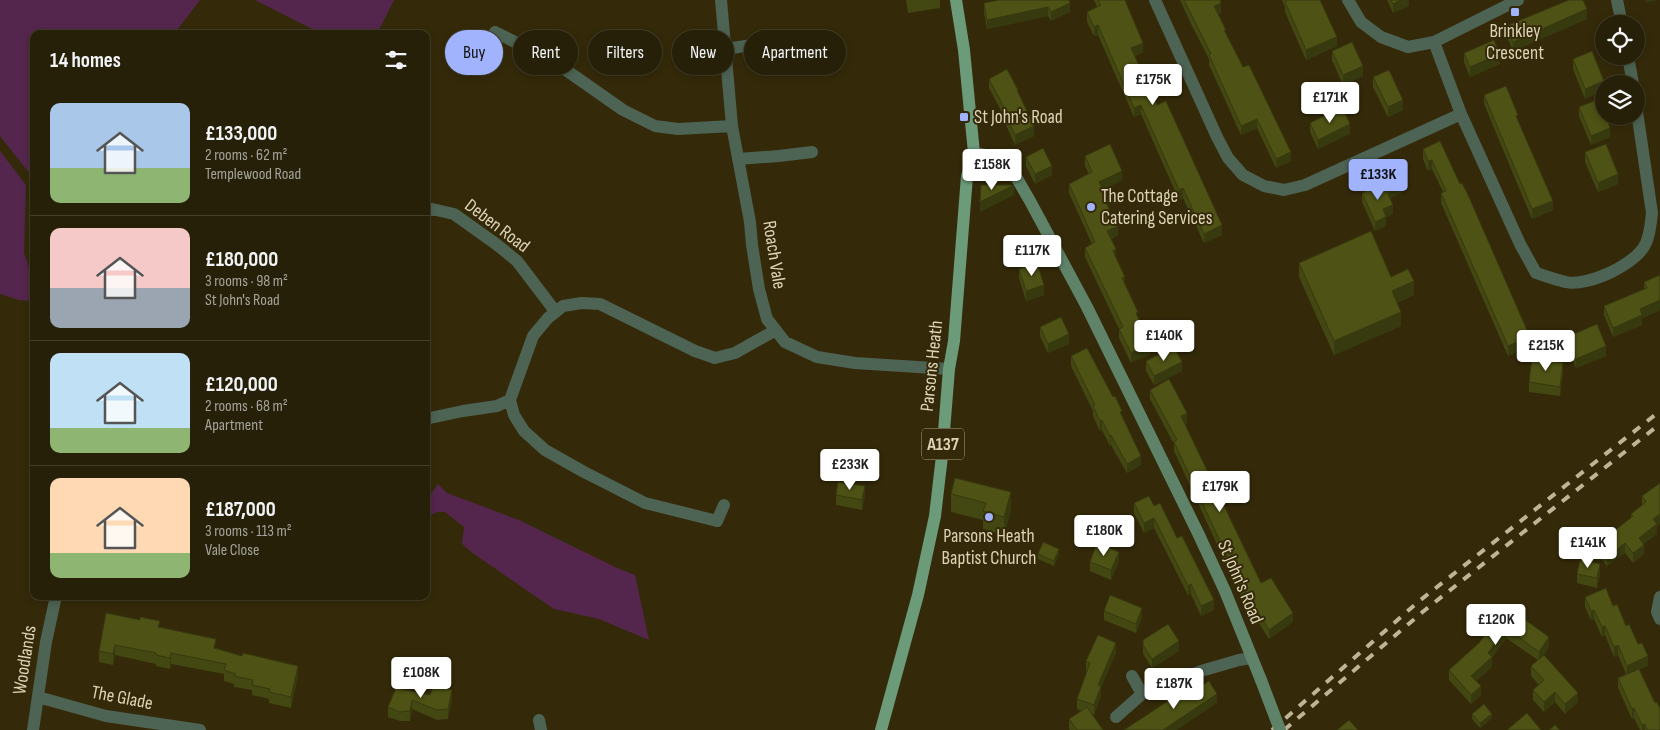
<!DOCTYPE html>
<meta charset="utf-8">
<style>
body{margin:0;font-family:"Sofia Sans Condensed",sans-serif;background:#332d16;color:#f1f3f6;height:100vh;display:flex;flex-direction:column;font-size:19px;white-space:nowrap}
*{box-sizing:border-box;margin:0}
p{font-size:16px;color:#a4a39c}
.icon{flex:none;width:28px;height:28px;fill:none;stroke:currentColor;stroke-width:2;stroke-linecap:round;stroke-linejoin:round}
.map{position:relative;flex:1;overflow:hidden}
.drawer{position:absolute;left:30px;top:30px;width:400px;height:570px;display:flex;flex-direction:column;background:#272008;border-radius:10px;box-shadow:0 2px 8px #0003,0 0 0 1px #433e29}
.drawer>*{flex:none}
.banner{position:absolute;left:445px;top:30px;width:475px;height:45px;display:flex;gap:10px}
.buttons{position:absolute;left:1595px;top:15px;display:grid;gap:10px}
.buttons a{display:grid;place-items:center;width:50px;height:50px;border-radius:50%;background:#272008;box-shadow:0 2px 8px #0003,0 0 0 1px #433e29;font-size:25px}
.price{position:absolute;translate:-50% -42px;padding:0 11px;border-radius:5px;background:#fff;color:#222;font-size:16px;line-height:32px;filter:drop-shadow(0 1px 2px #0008)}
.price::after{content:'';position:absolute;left:50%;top:30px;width:15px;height:11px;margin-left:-8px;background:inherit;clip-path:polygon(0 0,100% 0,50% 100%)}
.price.on{background:#a1b3fd;color:#111}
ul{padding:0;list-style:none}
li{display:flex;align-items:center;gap:15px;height:125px;padding:0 20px}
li+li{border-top:1px solid #433e29}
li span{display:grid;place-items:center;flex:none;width:140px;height:100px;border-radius:10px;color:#555}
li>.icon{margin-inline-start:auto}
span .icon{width:60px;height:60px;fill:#fffc;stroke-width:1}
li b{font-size:21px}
h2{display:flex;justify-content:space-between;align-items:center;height:60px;padding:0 20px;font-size:21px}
.tag{padding:0 18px;border-radius:22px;background:#272008;box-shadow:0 2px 8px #0003,0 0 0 1px #433e29;font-size:18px;line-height:45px}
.tag.on{background:#a1b3fd;color:#111}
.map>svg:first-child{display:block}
</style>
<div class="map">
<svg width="1660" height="730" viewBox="0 0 1660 730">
<rect width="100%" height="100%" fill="#342a0a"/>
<path fill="#54264d" d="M0 0H200L174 34H34V179L0 136Z
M255 0H394L377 34H322Z
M0 151 26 185 24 253 34 281V301L19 300 0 294Z
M438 484 447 493 519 520 617 568 635 575 649 640 599 619 554 609 474 554 462 544 464 527 445 512H437L431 515 426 513V501Z"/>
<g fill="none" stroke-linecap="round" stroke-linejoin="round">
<path stroke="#4d6353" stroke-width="12" d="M721 0 732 126 750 222 752 245 759 289 767 319 785 342 817 357 855 363 949 369
M1155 0 1217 137 1228 158 1243 175 1264 186 1284 190 1305 185 1461 114
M1348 0 1361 22 1381 37 1408 47 1434 42 1518 0
M1617 0 1622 24
M495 32 553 61 623 110 655 126 678 129 732 126
M1434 42 1461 114 1520 244 1536 273C1546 276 1556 280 1566 282 1588 287 1637 264 1646 243 1650 234 1651 223 1652 213L1636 105
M726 49 796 38
M1628 56 1633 84
M738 159 779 156 812 152
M426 211 432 209 454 214 496 244 517 261 555 311
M426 417 430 418 463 411 497 406 510 400
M724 505 717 521 645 503 584 472 545 450 524 431 514 415 510 400 533 336 548 318 563 306 582 303 600 304 695 351 715 358 735 353 776 330
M1660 597 1657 612 1660 619
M1132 676 1142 694
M38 697 106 716 200 730
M1116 717 1142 694 1201 671 1239 660 1251 658
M539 720 541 730
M33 730 46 642 56 596"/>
<path stroke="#5f8369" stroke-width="12" d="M974 153 996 157 1012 170 1030 201 1087 307 1198 533 1225 591 1261 680"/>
<path stroke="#6c9b7a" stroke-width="12" d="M881 730 918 595 935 516 942 456 949 369 954 341 967 176 974 153 964 50 956 0"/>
<path stroke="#beb596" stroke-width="4" stroke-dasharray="9 9" stroke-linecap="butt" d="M1272 730 1418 602 1660 411
M1284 730 1425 610 1660 424"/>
<path stroke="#5f8369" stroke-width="12" d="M1261 680 1280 730"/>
</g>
<path fill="#434711" d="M906 0H940V8L908 13Z
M1069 0 1070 12 1051 21 1048 16 987 29 984 13V3Z
M1094 0H1125L1143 52 1135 56 1157 105 1222 235 1204 243 1183 198 1179 200 1141 114 1134 117 1098 35 1094 36 1087 22V12L1097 7Z
M1180 0H1220L1221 12 1218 14 1226 33 1291 161 1276 168 1257 128 1241 135 1209 65V59L1192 26Z
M1282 0H1320L1337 46 1306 60 1285 12V7Z
M1387 0H1409V6L1393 13Z
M1587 19 1513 51 1506 35V26Z
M1332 51 1363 76 1343 85 1332 60Z
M1464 53 1500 64 1470 77 1464 62Z
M1573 59 1604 84 1585 99 1573 69Z
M1373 77 1403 110 1388 117 1373 87Z
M989 79 1018 93 1034 136 1015 145 1006 125V120L989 88Z
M1484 95 1553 210 1532 219 1484 104Z
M1579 107 1610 137 1591 145 1579 116Z
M1310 123 1350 134 1318 149 1310 132Z
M1440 141 1530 346 1508 356 1441 203V193L1443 192 1432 169 1428 171 1423 159V149Z
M1585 152 1618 184 1598 192 1585 162Z
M1085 156 1122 180 1103 190 1118 235 1111 239 1116 257 1125 285 1138 319 1150 354 1131 363 1119 338V329L1085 257V248L1092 244 1069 193V184L1089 174 1085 166Z
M1026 157 1052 175 1035 184 1026 166Z
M1380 171 1403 192 1390 198 1393 214 1386 217V226L1375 231 1362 202V193L1382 184 1380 181Z
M1299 263 1391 277 1414 295 1397 303 1401 326 1334 355 1299 277Z
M1019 269 1044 295 1026 301 1019 278Z
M1660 275V310L1642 318V325L1613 337 1604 315V306L1644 289V282Z
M1040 327 1069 344 1048 353 1040 336Z
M1567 337 1606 356 1576 368 1567 347Z
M1071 356 1122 416 1141 465 1127 473 1111 445 1110 446 1102 430 1100 431 1093 416V411L1071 366Z
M1146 361 1182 371 1154 385 1146 371Z
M1563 372 1560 396 1529 392V382Z
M1150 390 1187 423 1185 424 1261 583 1293 622 1269 639 1239 592 1174 451V444L1150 399Z
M955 478 1011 510 1004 535 983 529V520L951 512V494Z
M1660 483V523L1657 526V534L1643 544 1644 554 1633 563 1625 553 1607 566 1592 547V538L1608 536 1631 518V514L1642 506V496Z
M836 495 865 496 862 510 836 505Z
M1134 503 1154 506 1177 538 1214 610 1201 616 1191 594 1188 595 1154 528 1144 533 1134 513Z
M1038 554H1059L1054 566 1038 559Z
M1119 561 1111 580 1090 571V562Z
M1577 574H1600L1597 588 1577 583Z
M1585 597 1613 606 1626 626 1648 666 1639 669 1660 730H1640L1634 718 1632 719 1618 688V678L1626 674 1618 655 1614 657 1605 635 1602 637 1594 619 1591 620 1585 607Z
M1506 606 1549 647 1543 656 1578 702 1565 714 1555 702 1544 712 1533 700V690L1539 685 1531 676V666L1538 660 1506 638 1492 658V667L1476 681 1481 695 1471 704 1449 680V670L1479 643Z
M1104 611 1142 617 1136 633 1104 620Z
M160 627 216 648 298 676 291 708 269 703V699L252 695V690L234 687V684L224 681V674L171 664 170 669 156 666V664L115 655 113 665 99 662V651Z
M1143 640 1179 651 1152 668 1143 654Z
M1116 653 1101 687V695L1094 715 1092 714 1103 730H1070L1069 729V719L1082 711 1077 709V699L1087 671H1086V661Z
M396 688 452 699 448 719 437 720 412 709 410 721H400L388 717V707Z
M1472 714 1492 718 1480 728 1472 719Z"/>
<path fill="#37390e" d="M1401 0H1409V6L1393 13V4Z
M1645 0H1658L1645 3Z
M1070 3V12L1051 21V12Z
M1221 3V12L1214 15V6Z
M1048 7V16L987 29V20Z
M1587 9V19L1513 51V42Z
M1098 25V35L1094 36V27Z
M1337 37V46L1306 60V50Z
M1143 43V52L1131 57V48Z
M1500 54V64L1470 77V67Z
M1363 66V76L1343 85V75Z
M1604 81V91L1585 99V89Z
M1403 100V110L1388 117V107Z
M1141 105V114L1134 117V108Z
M1257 119V128L1241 135V126Z
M1350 124V134L1318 149V140Z
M1034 126V136L1015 145V135Z
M1610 128V137L1591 145V136Z
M1291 152V161L1276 168V159Z
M1432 160V169L1428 171V161Z
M1052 166V175L1035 184V174Z
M1122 171V180L1099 192V182Z
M1618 174V184L1598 192V183Z
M1403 182V192L1389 199V189Z
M1014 185V195L980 212V202Z
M1183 188V198L1179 200V190Z
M1553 201V210L1532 219V209Z
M1393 205V214L1386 217V226L1375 231V222L1383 209Z
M1222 225V235L1204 243V234Z
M1118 226V235L1107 240V231Z
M1116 249V259L1113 251Z
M1125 277V286L1122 278Z
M1414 281V295L1392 305V291Z
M1044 285V295L1026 301V291Z
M1660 300V310L1642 318V325L1613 337V328L1640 309Z
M1401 312V326L1334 355V341Z
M1069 334V344L1048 353V344Z
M1530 337V346L1508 356V346Z
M1150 344V354L1131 363V353Z
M1606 346V356L1576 368V359Z
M1182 362V371L1154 385V376Z
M1563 363V372L1560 396V387Z
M1187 413V423L1181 426V416Z
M1102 420V430L1100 431V421Z
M1111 435V445L1110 446V436Z
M1141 456V465L1127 473V464Z
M865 486V496L862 510V500Z
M1011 492V510L1004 535V517Z
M1660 514V523L1657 526V534L1639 548V538L1653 519Z
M1154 518V528L1144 533V523Z
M1625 543V553L1607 566V557Z
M1644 545V554L1633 563V553Z
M1059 549V554L1054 566V561Z
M1119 552V561L1111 580V570Z
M1600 564V574L1597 588V578Z
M1191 584V594L1188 595V586Z
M1214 600V610L1201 616V606Z
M1142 608V617L1136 633V624Z
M1594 610V619L1591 620V611Z
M1293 613V622L1269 639V630Z
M1605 626V635L1602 637V627Z
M1506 628V638L1492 658V667L1471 685V676Z
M1549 637V647L1539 661V652Z
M1179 641V651L1152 668V659Z
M1116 643V653L1101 687V695L1094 715V705L1098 685Z
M115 645V655L113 665V654Z
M1618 645V655L1614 657V647Z
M171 653V664L170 669V658Z
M1648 656V666L1627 675V666Z
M298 666V676L291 708V697Z
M1481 686V695L1471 704V695Z
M452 690V699L448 719V709Z
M1555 692V702L1544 712V702Z
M1578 693V702L1565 714V704Z
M1217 694V703L1177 730H1163Z
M412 700V709L410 721V711Z
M1634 708V718L1632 719V709Z
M1492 714V718L1480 728V723Z
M1645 724V730H1642V725Z"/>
<path fill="#4e5214" stroke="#37390e" d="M999 0H1069L1070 3 1051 12 1048 7 987 20 984 3Z
M1098 0H1125L1143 43 1131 48 1157 105 1166 101 1222 225 1204 234 1183 188 1179 190 1141 105 1134 108 1098 25 1094 27 1087 12 1101 5Z
M1184 0H1220L1221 3 1214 6 1226 30H1224L1243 67 1249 65 1291 152 1276 159 1257 119 1241 126 1209 55 1211 54Z
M1286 0H1320L1337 37 1306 50 1285 2 1287 1Z
M1391 0H1401L1393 4Z
M1569 0H1583L1587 9 1513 42 1506 26Z
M1494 40 1500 54 1470 67 1464 53Z
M1352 42 1363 66 1343 75 1332 51Z
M1592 51 1604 81 1585 89 1573 59Z
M1007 69 1018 90H1017L1034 126 1015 135 1006 116 1008 115 989 79Z
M1389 70 1403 100 1388 107 1373 77Z
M1506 86 1518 115 1516 116 1553 201 1532 209 1484 95Z
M1599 99 1604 112V116H1606L1610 128 1591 136 1579 107Z
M1342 107 1350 124 1318 140 1310 123Z
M1440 141 1460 184 1462 183 1469 197 1530 337 1508 346 1441 193 1446 191 1432 160 1428 161 1423 149Z
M1110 144 1122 171 1099 182 1109 201 1106 203 1118 226 1107 231 1116 249 1113 251 1125 277 1122 278 1138 312 1136 313 1150 344 1131 353 1119 329 1123 327 1085 248 1095 242 1069 184 1092 172 1085 156Z
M1606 144 1618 174 1598 183 1585 152Z
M1043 148 1052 166 1035 174 1026 157Z
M1395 164 1403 182 1389 189 1380 171Z
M1383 183 1393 205 1383 209 1386 217 1375 222 1362 193Z
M981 185H1014L980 202Z
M1371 231 1391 277 1408 269 1414 281 1392 291 1401 312 1334 341 1299 263Z
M1037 263 1044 285 1026 291 1019 269Z
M1660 275V300L1640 309 1642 315 1613 328 1604 306 1647 288 1644 282Z
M1061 317 1069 334 1048 344 1040 327Z
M1597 324 1606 346 1576 359 1567 337Z
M1174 347 1182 362 1154 376 1146 361Z
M1087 348 1113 397 1115 396 1122 411 1120 412 1141 456 1127 464 1111 435 1110 436 1102 420 1100 421 1093 406 1095 405 1071 356Z
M1532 358 1563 363 1560 387 1529 382Z
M1169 379 1187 413 1181 416 1261 583 1271 578 1293 613 1269 630 1239 582 1174 442 1177 440 1150 390Z
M955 478 1011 492 1004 517 983 511 986 503 951 494Z
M838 482 865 486 862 500 836 495Z
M1660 483V514L1653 519 1657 524 1639 538 1644 545 1633 553 1625 543 1607 557 1592 538 1603 529 1608 536 1633 516 1631 514 1646 502 1642 496Z
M1149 496 1154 506 1160 503 1177 538 1182 536 1214 600 1201 606 1191 584 1188 586 1154 518 1144 523 1134 503Z
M1043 542 1059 549 1054 561 1038 554Z
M1097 543 1119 552 1111 570 1090 562Z
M1580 560 1600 564 1597 578 1577 574Z
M1606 588 1613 606 1617 604 1626 626 1629 624 1638 644 1642 643 1648 656 1627 666 1618 645 1614 647 1605 626 1602 627 1594 610 1591 611 1585 597Z
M1110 595 1142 608 1136 624 1104 611Z
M1506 606 1549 637 1539 652 1506 628 1488 653 1492 657 1471 676 1481 686 1471 695 1449 670 1479 643Z
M106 613 140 620V617L160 621 158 627 216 639 214 648 242 656 243 653 298 666 291 697 269 692 270 689 252 685 253 680 234 676 236 674 224 670 226 664 171 653 170 658 156 655V653L115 645 113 654 99 651Z
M1168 624 1179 641 1152 659 1143 645V640Z
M1098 635 1116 643 1098 685 1101 686 1094 705 1077 699 1090 663 1086 661Z
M1544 655 1578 693 1565 704 1555 692 1544 702 1533 690 1544 680 1531 666Z
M1639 669 1655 703 1657 702 1660 709V730H1647L1645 724 1642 725 1634 708 1632 709 1618 678Z
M1209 681 1217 694 1163 730H1124L1180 693 1183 698Z
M434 685 452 690 448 709 437 710 412 700 410 711 400 712 388 707 396 688 430 695Z
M1484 704 1492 714 1480 723 1472 714Z
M1087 707 1103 730H1077L1069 719Z
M1527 713 1541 730H1507Z
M1349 720 1358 730H1337Z
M1555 725 1560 730H1549Z"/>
<g fill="#a1b3fd" stroke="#342a0a" stroke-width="2">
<rect x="1510" y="7" width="10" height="10" rx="2.5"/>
<rect x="959" y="112" width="10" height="10" rx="2.5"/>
<circle cx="1091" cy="207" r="5"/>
<circle cx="989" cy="517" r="5"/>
</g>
<g text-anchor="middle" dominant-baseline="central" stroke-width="4" stroke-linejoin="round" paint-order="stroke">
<rect fill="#342a0a" stroke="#aaa182" stroke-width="1" x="922" y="428.5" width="42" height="31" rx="4"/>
<g font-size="18" font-weight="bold" fill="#ddd4b6">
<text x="943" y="444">A137</text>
</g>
<g font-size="19" fill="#ddd4b6" stroke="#342a0a">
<text x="1515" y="31">Brinkley<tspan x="1515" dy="22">Crescent</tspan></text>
<text x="974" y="117" text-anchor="start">St John's Road</text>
<text x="1101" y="196" text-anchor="start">The Cottage<tspan x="1101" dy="22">Catering Services</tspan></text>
<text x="989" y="536">Parsons Heath<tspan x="989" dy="22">Baptist Church</tspan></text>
</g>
<g font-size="19" fill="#ddd4b6" stroke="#342a0a">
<text transform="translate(497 226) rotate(37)">Deben Road</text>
<text transform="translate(774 255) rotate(81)">Roach Vale</text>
<text transform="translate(932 366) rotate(-84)">Parsons Heath</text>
<text transform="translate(1240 582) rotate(67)">St John's Road</text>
<text transform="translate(25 660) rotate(-81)">Woodlands</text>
<text transform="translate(122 698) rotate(11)">The Glade</text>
</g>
</g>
</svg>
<div class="buttons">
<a><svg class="icon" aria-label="locate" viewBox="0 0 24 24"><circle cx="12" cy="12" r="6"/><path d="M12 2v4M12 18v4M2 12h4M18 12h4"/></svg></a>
<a><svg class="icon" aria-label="layers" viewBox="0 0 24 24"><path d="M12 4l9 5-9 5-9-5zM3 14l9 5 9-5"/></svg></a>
</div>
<b class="price" style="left:1153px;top:106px">£175K</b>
<b class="price" style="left:1330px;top:124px">£171K</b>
<b class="price" style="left:992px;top:191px">£158K</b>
<b class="price on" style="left:1378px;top:201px">£133K</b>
<b class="price" style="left:1032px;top:277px">£117K</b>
<b class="price" style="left:1164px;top:362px">£140K</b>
<b class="price" style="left:1546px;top:372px">£215K</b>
<b class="price" style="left:850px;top:491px">£233K</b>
<b class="price" style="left:1220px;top:513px">£179K</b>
<b class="price" style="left:1104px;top:557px">£180K</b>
<b class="price" style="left:1588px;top:569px">£141K</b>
<b class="price" style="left:1496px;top:646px">£120K</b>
<b class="price" style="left:421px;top:699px">£108K</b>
<b class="price" style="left:1174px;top:710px">£187K</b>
<div class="banner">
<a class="tag on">Buy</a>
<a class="tag">Rent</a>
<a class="tag">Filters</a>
<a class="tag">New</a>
<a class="tag">Apartment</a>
</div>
<section class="drawer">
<h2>14 homes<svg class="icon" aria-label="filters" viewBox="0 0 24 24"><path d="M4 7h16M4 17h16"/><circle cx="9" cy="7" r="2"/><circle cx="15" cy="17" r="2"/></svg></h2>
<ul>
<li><span style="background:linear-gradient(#a9c7e8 65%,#8fb573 0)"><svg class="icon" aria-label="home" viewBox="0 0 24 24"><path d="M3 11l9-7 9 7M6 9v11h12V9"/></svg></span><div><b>£133,000</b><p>2 rooms · 62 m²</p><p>Templewood Road</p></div></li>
<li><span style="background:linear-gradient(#f6c9c9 60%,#9aa5b1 0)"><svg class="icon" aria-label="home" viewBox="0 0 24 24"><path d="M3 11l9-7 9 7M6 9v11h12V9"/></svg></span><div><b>£180,000</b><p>3 rooms · 98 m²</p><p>St John's Road</p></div></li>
<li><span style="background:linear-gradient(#bfe0f5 75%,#8fb573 0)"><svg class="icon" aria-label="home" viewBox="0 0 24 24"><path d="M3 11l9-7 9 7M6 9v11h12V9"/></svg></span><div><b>£120,000</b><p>2 rooms · 68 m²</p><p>Apartment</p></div></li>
<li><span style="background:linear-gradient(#ffd9b3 75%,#8fb573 0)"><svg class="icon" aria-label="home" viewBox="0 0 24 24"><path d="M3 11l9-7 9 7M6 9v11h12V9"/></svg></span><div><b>£187,000</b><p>3 rooms · 113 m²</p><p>Vale Close</p></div></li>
</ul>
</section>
</div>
